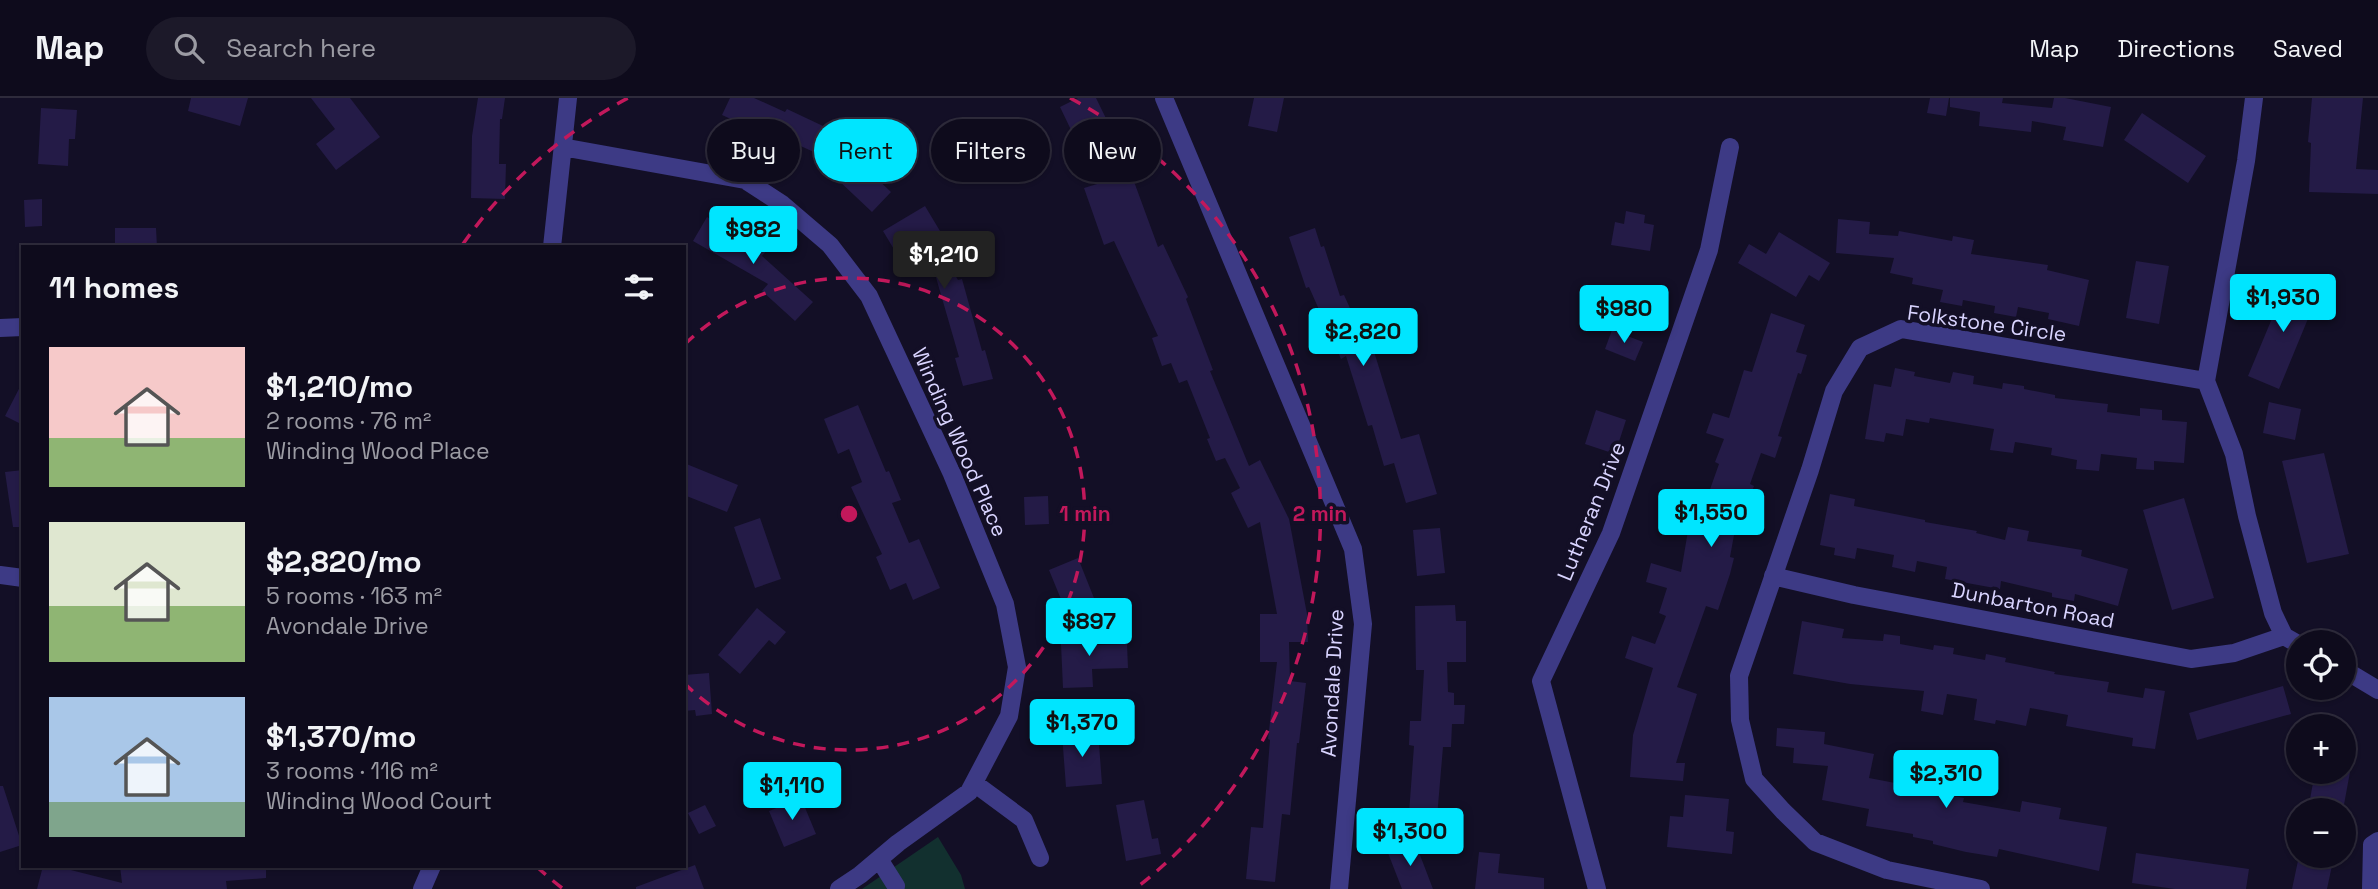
<!DOCTYPE html>
<meta charset="utf-8">
<style>
body{margin:0;font-family:"Space Grotesk",sans-serif;background:#1c1929;color:#f1f3f6;height:100vh;display:flex;flex-direction:column;font-size:26px;white-space:nowrap}
*{box-sizing:border-box;margin:0}
p{font-size:23px;color:#9b9ba3}
.icon{flex:none;width:38px;height:38px;fill:none;stroke:currentColor;stroke-width:2;stroke-linecap:round;stroke-linejoin:round}
.map{position:relative;flex:1;overflow:hidden}
.details{position:absolute;left:21px;top:147px;width:665px;height:623px;display:flex;flex-direction:column;background:#0e0b1c;border-radius:0px;box-shadow:0 2px 5px #0004,0 0 0 2px #2e2b3b}
.details>*{flex:none}
.banner{position:absolute;left:707px;top:21px;width:665px;height:63px;display:flex;gap:14px}
.buttons{position:absolute;left:2286px;top:532px;display:grid;gap:14px}
.buttons a{display:grid;place-items:center;width:70px;height:70px;border-radius:50%;background:#0e0b1c;box-shadow:0 2px 5px #0004,0 0 0 2px #2e2b3b;font-size:35px}
.price{position:absolute;translate:-50% -60px;padding:0 16px;border-radius:7px;background:#00e5ff;color:#111;font-size:23px;line-height:46px;filter:drop-shadow(0 2px 4px #0008)}
.price::after{content:'';position:absolute;left:50%;top:42px;width:21px;height:16px;margin-left:-10px;background:inherit;clip-path:polygon(0 0,100% 0,50% 100%)}
.price.active{background:#222;color:#fff}
ul{padding:0;list-style:none}
li{display:flex;align-items:center;gap:21px;height:175px;padding:0 28px}
li span{display:grid;place-items:center;flex:none;width:196px;height:140px;border-radius:0px;color:#555}
li>.icon{margin-inline-start:auto}
span .icon{width:84px;height:84px;fill:#fffc;stroke-width:1}
li b{font-size:30px}
h2{display:flex;justify-content:space-between;align-items:center;height:84px;padding:0 28px;font-size:30px}
.chip{padding:0 24px;border-radius:32px;background:#0e0b1c;box-shadow:0 2px 5px #0004,0 0 0 2px #2e2b3b;font-size:24px;line-height:63px}
.chip.active{background:#00e5ff;color:#111}
header{display:flex;align-items:center;gap:42px;box-sizing:border-box;height:98px;padding:0 35px;background:#0e0b1c;border-bottom:2px solid #2e2b3b}
header strong{font-size:33px}
nav{display:flex;gap:38px;margin-inline-start:auto;font-size:24px}
.search{width:490px;height:63px;background:#1c1929;display:flex;align-items:center;gap:18px;box-sizing:border-box;padding:0 24px;border-radius:38px;color:#9b9ba3;font-size:26px}
.map>svg:first-child{display:block}
</style>
<header>
<strong>Map</strong>
<div class="search"><svg class="icon" aria-label="search" viewBox="0 0 24 24"><circle cx="10" cy="10" r="6"/><path d="M15 15l6 6"/></svg>Search here</div>
<nav><a>Map</a><a>Directions</a><a>Saved</a></nav>
</header>
<div class="map">
<svg width="2378" height="791" viewBox="0 0 2378 791">
<rect width="100%" height="100%" fill="#130f26"/>
<path fill="#12302f" d="M938 739 961 777 965 791H862Z"/>
<path fill="#241b47" d="M191 0H248L240 28 188 13Z
M311 0H350L380 39 336 72 316 46 335 31Z
M478 0H505L502 21H500L499 66H506L505 101 471 100 472 38Z
M730 0H754L785 14 787 11 840 36 829 61 757 28 755 32 722 17Z
M1078 0H1096L1125 59 1158 149 1163 146 1188 199 1186 201 1213 272 1210 273 1249 368 1260 362 1289 421 1307 516 1308 544H1289L1290 583 1306 585 1299 645H1297L1290 717 1282 716 1275 784 1246 781 1251 729 1263 730 1270 642 1268 641 1277 564H1260V516H1277L1260 424 1248 430 1231 395 1240 390 1225 360 1216 363 1207 341 1210 340 1187 282 1179 285 1171 265 1162 268 1152 240 1158 238 1114 143 1104 147 1084 90 1097 86 1060 9Z
M1254 0H1284L1277 34 1248 28Z
M1930 0H1949L1946 18 1927 15Z
M1950 0H2003L2002 5 2052 10 2054 0H2065L2111 9 2103 49 2063 42 2066 29 2032 23 2031 34 1979 28 1980 14 1950 9Z
M2312 0H2363L2356 71 2378 72V96L2309 94 2311 45 2308 44Z
M41 10 77 12 75 41H69L68 68 38 66Z
M2142 15 2206 58 2188 85 2124 42Z
M856 61 891 94 872 114 837 81Z
M42 101V128L25 129 24 102Z
M925 108 943 138 935 143 958 182 962 181 982 253 985 252 993 281 963 288 955 260 959 259 933 169 922 176 905 147 895 153 883 133Z
M1626 113 1645 117 1644 125 1654 127 1650 153 1611 147 1615 124 1624 126Z
M707 119 766 153 762 158 813 204 795 223 762 193 768 186 693 143Z
M1838 121 1870 124 1869 136 1898 138 1899 133 1952 143 1953 138 1974 142 1971 156 2048 167 2047 172 2089 182 2079 228 2048 221 2049 215 2018 209 2016 219 1994 215 1995 208 1963 202 1962 208 1940 204 1943 192 1912 186 1913 180 1890 175 1894 160 1836 155Z
M115 130H156L157 149H115Z
M1315 130 1321 149 1324 148 1340 198 1344 197 1355 221 1370 215 1382 243 1372 247 1401 341 1419 336 1437 396 1406 405 1394 365 1384 368 1372 327 1368 328 1346 258 1341 261 1309 189 1306 190 1289 139Z
M1779 134 1830 165 1819 183 1809 177 1796 199 1738 165 1749 146 1766 156Z
M2136 163 2169 168 2159 226 2126 220Z
M2288 182 2319 194 2279 291 2248 278Z
M1771 215 1805 227 1796 254 1807 257 1801 276 1798 275 1778 338 1782 339 1775 360 1761 355 1750 386 1754 388 1745 412 1753 415 1747 430 1736 426 1730 459 1734 460 1730 476 1718 512 1706 508 1677 589 1697 596 1676 665H1685L1683 683 1630 679 1633 637 1653 570 1625 560 1632 538 1655 546 1666 518 1659 515 1667 490 1646 484 1651 465 1681 474 1689 427 1697 428 1719 366 1715 364 1724 341 1706 335 1713 315 1729 320 1744 272 1752 274Z
M1612 232 1643 244 1635 263 1605 251Z
M1895 270 1915 274 1914 278 1950 285 1953 274 1974 278 1973 286 2002 291 2003 285 2024 288V291L2055 297V300L2108 306 2107 314 2140 318V310L2162 312V322L2187 324 2184 365 2154 363V372L2136 371 2137 360 2101 356 2099 373 2076 371 2077 362 2051 357 2052 350 2015 344 2013 355 1990 352 1994 331 1930 320 1929 325 1906 321 1903 338 1886 335 1884 344 1865 341 1874 286 1891 289Z
M23 283V327L5 318Z
M2269 304 2301 311 2295 342 2263 335Z
M858 307 886 374 889 373 901 402 892 405 909 445 919 441 940 490 913 502 906 485 890 492 876 459 882 456 851 389 862 384 849 351 838 356 824 321Z
M1596 312 1626 322 1615 356 1585 346Z
M2324 355 2349 456 2307 465 2282 363Z
M684 365 738 387 727 414 684 397Z
M23 372V429H13L5 374Z
M1830 396 1855 401 1854 408 1925 422V424L1977 433 1976 435 2005 442 2008 429 2029 433 2027 443 2082 452 2081 458 2128 471 2118 508 2075 496 2074 503 2052 499V495L2001 483 2000 491 1945 481 1947 469 1917 463 1915 474 1892 469 1894 457 1857 450 1855 461 1834 457 1835 450 1820 447Z
M1048 398 1049 426 1025 427 1024 399Z
M2184 400 2214 500 2172 512 2143 412Z
M760 420 781 481 755 490 734 429Z
M1440 430 1445 475 1417 478 1413 432Z
M1078 460 1094 500 1065 511 1049 472Z
M1455 507 1456 523H1466V564H1447L1448 594 1454 595V607H1465L1464 626H1452L1451 649H1443L1436 731 1408 729 1414 648 1409 647 1410 623H1421L1424 572H1416L1415 508Z
M757 510 786 534 775 547 769 542 740 576 718 557Z
M1802 523 1844 531 1842 540 1883 543 1884 536 1900 538V546L1933 552 1934 547 1954 550 1953 556 1985 562 1986 556 2006 560 2005 564 2055 574 2054 576 2109 584 2107 594 2143 600 2145 590 2165 593 2155 651 2132 648 2133 640 2066 628 2068 617 2030 610 2026 628 1996 622 1995 626 1974 622 1977 601 1947 596 1943 617 1921 613 1924 593 1850 586 1793 576Z
M1068 531H1092V547L1127 546 1128 570 1092 571 1093 589 1063 590 1061 546H1069Z
M709 575 712 616 696 618 695 612 684 613V577Z
M2283 588 2291 616 2197 642 2189 615Z
M1777 630 1825 634 1824 646 1874 656 1869 680 1916 689V692L1964 700 1963 704 2020 714 2022 703 2061 710 2059 721 2107 729 2099 773 1999 751 1997 759 1966 754 1933 746V743L1913 739V736L1866 728 1869 711 1822 702 1828 668 1793 665 1794 650 1776 648Z
M1098 633 1102 686 1066 689 1062 636Z
M2315 674H2350L2343 712H2308Z
M0 688H3L22 747 0 754Z
M1685 697 1729 701 1726 733 1734 734 1732 756 1667 749 1670 718 1683 719Z
M801 700 816 736 784 749 769 713Z
M1144 702 1152 741 1158 740 1161 756 1126 763 1116 707Z
M705 707 716 728 699 736 688 715Z
M1415 744 1433 791H1402L1388 755Z
M1479 754 1500 756 1498 775 1544 780V791H1475Z
M2136 755 2249 771 2246 791H2175L2132 785Z
M2299 758H2334L2327 791H2292Z
M695 767 704 791H636V789Z
M43 768H55L122 785 120 768H137V770L156 768H266V780L226 783 227 791H122V788V791H37Z"/>
<g fill="none" stroke-linecap="round" stroke-linejoin="round">
<path stroke="#3d3a85" stroke-width="18" d="M1164 0 1353 451 1363 526 1339 791
M562 49 745 82 782 106 830 147 869 198 952 376 1005 506 1017 569 1009 618 969 694 898 745 860 777 839 791
M552 149 568 0
M0 230 23 229
M2206 283 2246 63 2254 0
M2206 283 2234 356 2247 418 2273 515 2284 538 2298 546
M0 477 23 480
M1773 478 1854 497 2191 561 2234 555 2284 538
M2343 571 2378 592
M974 685 1024 722 1040 760
M879 761 896 788
M422 791 432 768
M1597 791 1541 583 1611 435 1709 152 1730 49
M1981 791 1887 772 1815 744 1783 713 1754 681 1740 622 1739 578 1810 372 1834 293 1860 250 1901 231 2206 283
M2371 791 2372 747 2378 743"/>
</g>
<g fill="none" stroke="#c2185b" stroke-width="3.5" stroke-dasharray="12 9">
<path d="M685 246A236 236 0 1 1 685 586"/>
<path d="M562 790A471 471 0 0 1 537 769M463 146A471 471 0 0 1 628 0M1070 0A471 471 0 0 1 1136 790"/>
</g>
<g text-anchor="middle" dominant-baseline="central" stroke-width="7" stroke-linejoin="round" paint-order="stroke">
<g font-size="21" fill="#d9d4ff" stroke="#130f26">
<text transform="translate(1987 225) rotate(8)">Folkstone Circle</text>
<text transform="translate(960 344) rotate(66)">Winding Wood Place</text>
<text transform="translate(1591 413) rotate(-68)">Lutheran Drive</text>
<text transform="translate(2033 507) rotate(11)">Dunbarton Road</text>
<text transform="translate(1332 585) rotate(-87)">Avondale Drive</text>
</g>
</g>
<circle cx="849" cy="416" r="10" fill="#c2185b" stroke="#130f26" stroke-width="3.5"/>
<g font-size="21" text-anchor="middle" font-weight="bold" fill="#c2185b" stroke="#130f26" stroke-width="7" stroke-linejoin="round" paint-order="stroke">
<text x="1085" y="423">1 min</text>
<text x="1320" y="423">2 min</text>
</g>
</svg>
<div class="buttons">
<a><svg class="icon" aria-label="locate" viewBox="0 0 24 24"><circle cx="12" cy="12" r="6"/><path d="M12 2v4M12 18v4M2 12h4M18 12h4"/></svg></a>
<a>+</a>
<a>−</a>
</div>
<b class="price" style="left:753px;top:168px">$982</b>
<b class="price active" style="left:944px;top:193px">$1,210</b>
<b class="price" style="left:2283px;top:236px">$1,930</b>
<b class="price" style="left:1624px;top:247px">$980</b>
<b class="price" style="left:1363px;top:270px">$2,820</b>
<b class="price" style="left:1711px;top:451px">$1,550</b>
<b class="price" style="left:1089px;top:560px">$897</b>
<b class="price" style="left:1082px;top:661px">$1,370</b>
<b class="price" style="left:1946px;top:712px">$2,310</b>
<b class="price" style="left:792px;top:724px">$1,110</b>
<b class="price" style="left:1410px;top:770px">$1,300</b>
<div class="banner">
<a class="chip">Buy</a>
<a class="chip active">Rent</a>
<a class="chip">Filters</a>
<a class="chip">New</a>
</div>
<section class="details">
<h2>11 homes<svg class="icon" aria-label="filters" viewBox="0 0 24 24"><path d="M4 7h16M4 17h16"/><circle cx="9" cy="7" r="2"/><circle cx="15" cy="17" r="2"/></svg></h2>
<ul>
<li><span style="background:linear-gradient(#f6c9c9 65%,#8fb573 0)"><svg class="icon" aria-label="home" viewBox="0 0 24 24"><path d="M3 11l9-7 9 7M6 9v11h12V9"/></svg></span><div><b>$1,210/mo</b><p>2 rooms · 76 m²</p><p>Winding Wood Place</p></div></li>
<li><span style="background:linear-gradient(#dfe7d0 60%,#8fb573 0)"><svg class="icon" aria-label="home" viewBox="0 0 24 24"><path d="M3 11l9-7 9 7M6 9v11h12V9"/></svg></span><div><b>$2,820/mo</b><p>5 rooms · 163 m²</p><p>Avondale Drive</p></div></li>
<li><span style="background:linear-gradient(#a9c7e8 75%,#7fa58c 0)"><svg class="icon" aria-label="home" viewBox="0 0 24 24"><path d="M3 11l9-7 9 7M6 9v11h12V9"/></svg></span><div><b>$1,370/mo</b><p>3 rooms · 116 m²</p><p>Winding Wood Court</p></div></li>
</ul>
</section>
</div>
